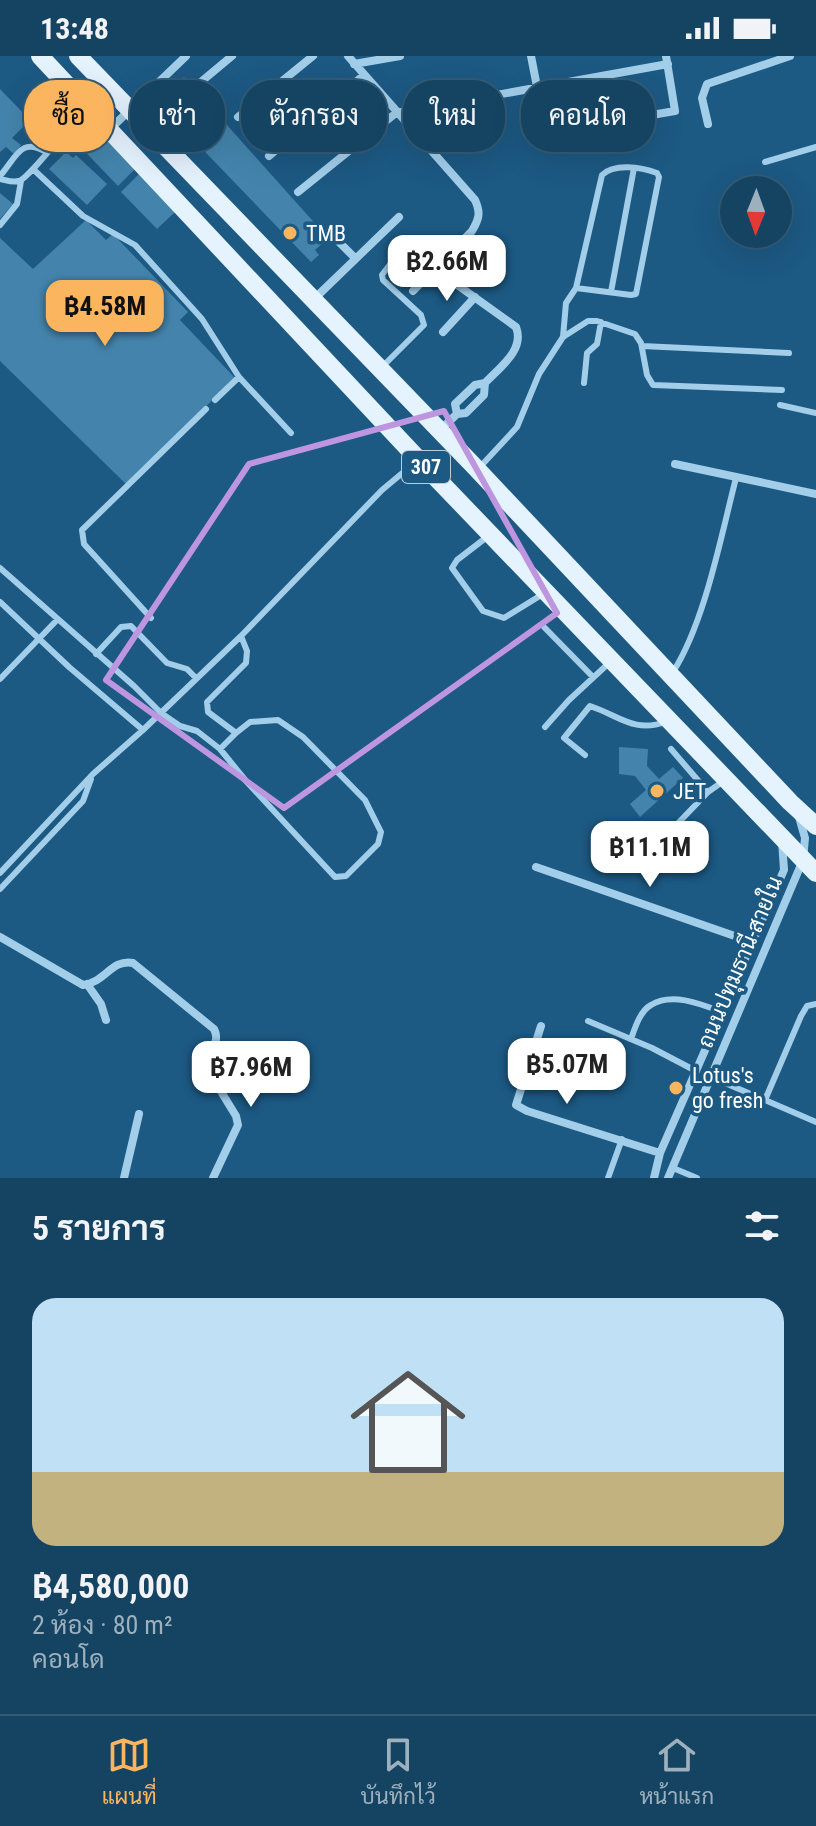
<!DOCTYPE html>
<html lang="th">
<meta charset="utf-8">
<style>
body{margin:0;font-family:"Roboto Condensed",Sarabun,sans-serif;background:#1e4a68;color:#f1f3f6;height:100vh;display:flex;flex-direction:column;font-size:30px;white-space:nowrap}
*{box-sizing:border-box;margin:0}
p{font-size:26px;color:#9db0be}
.icon{flex:none;width:44px;height:44px;fill:none;stroke:currentColor;stroke-width:2;stroke-linecap:round;stroke-linejoin:round}
.map{position:relative;height:1122px;overflow:hidden}
.details{display:flex;flex-direction:column;background:#154362;flex:1}
.details>*{flex:none}
.banner{position:absolute;left:24px;top:24px;width:768px;height:72px;display:flex;gap:16px}
.needle{width:52px;rotate:181deg}
.buttons{position:absolute;left:720px;top:120px;display:grid;gap:16px}
.buttons a{display:grid;place-items:center;width:72px;height:72px;border-radius:50%;background:#154362;box-shadow:0 8px 32px #0002,0 0 0 2px #345c77;font-size:40px}
.price{position:absolute;translate:-50% -68px;padding:0 18px;border-radius:16px;background:#fff;color:#222;font-size:26px;line-height:52px;filter:drop-shadow(0 2px 4px #0008)}
.price::after{content:'';position:absolute;left:50%;top:48px;width:24px;height:18px;margin-left:-12px;background:inherit;clip-path:polygon(0 0,100% 0,50% 100%)}
.price.current{background:#fbb55f;color:#111}
ul{padding:0;list-style:none}
li{display:grid;align-content:center;gap:16px;height:424px;padding:0 32px}
li span{display:grid;place-items:center;height:248px;border-radius:24px;color:#555}
li>.icon{margin-inline-start:auto}
span .icon{width:144px;height:144px;fill:#fffc;stroke-width:1}
li b{font-size:34px}
h2{display:flex;justify-content:space-between;align-items:center;height:96px;padding:0 32px;font-size:34px}
.chip{padding:0 28px;border-radius:32px;background:#154362;box-shadow:0 8px 32px #0002,0 0 0 2px #345c77;font-size:28px;line-height:72px}
.chip.current{background:#fbb55f;color:#111}
.status{display:flex;justify-content:space-between;align-items:center;height:56px;padding:0 40px;background:#154362;direction:ltr}
.status svg{height:22px;fill:currentColor}
.dock{display:flex;justify-content:space-around;align-items:center;height:112px;border-top:2px solid #345c77;background:#154362;font-size:22px;color:#9db0be}
.dock a{display:grid;justify-items:center;gap:4px}
.dock .current{color:#fbb55f}
.map>svg:first-child{display:block}
</style>
<div class="status"><b>13:48</b><svg viewBox="0 0 49 12"><path d="M0 12V9h3v3zM5 12V6h3v6zM10 12V3h3v9zM15 12V0h3v12zM26 1h20v11H26zM47 4h2v5h-2z"/></svg></div>
<div class="map">
<svg width="816" height="1122" viewBox="0 0 816 1122">
<rect width="100%" height="100%" fill="#1c5983"/>
<path fill="#4484ac" d="M184 21 328 182 315 194 319 199 311 206 158 47Z
M0 33 30 64 12 82 21 89 14 98 6 91 0 96Z
M89 65 135 113 118 130 72 82Z
M66 96 73 102 76 99 107 128 87 149 49 113Z
M140 117 176 155 157 173 121 136Z
M0 137 13 148 0 163Z
M86 164 106 184 113 178 188 256 180 264 235 322 126 428 0 305V182L33 213Z
M619 691 648 693 647 710 659 723 673 711 683 722 640 761 630 748 646 734 635 720 619 718Z"/>
<g fill="none" stroke-linecap="round" stroke-linejoin="round">
<path stroke="#a2ceea" stroke-width="6" d="M765 106 816 91
M34 114 83 160 135 189 202 263 239 321 291 377
M0 120C17 100 21 81 46 96
M0 123C6 124 12 127 19 125 29 122 74 64 86 51
M0 169 17 148 21 125
M611 236 634 112
M563 281 566 247 576 232 602 119C614 107 641 111 657 117L659 121 636 238 631 239 576 232
M642 290 789 297
M382 311 424 269 421 259 383 224 382 219 401 194
M584 327 587 297 597 288 601 266
M215 344 239 321
M780 349 816 357
M480 411 517 371 539 318 563 281 588 265H597L635 278 641 287 647 319 653 329 782 334
M487 481 457 504 452 512 483 555 504 562 543 538
M0 512 134 630 161 657 180 670 197 675 220 693 246 725 335 821 346 820 378 788 381 776 365 744 303 681 278 664 250 666 236 677 208 656 207 646 246 607 247 595 241 580
M0 546 69 611 143 674
M151 562 84 488 82 474 206 353
M544 571 593 621
M96 598 121 571 131 570 167 607 187 613 196 622
M673 616C705 566 721 480 736 422
M0 623 57 564
M545 671 569 644 609 607
M220 693 236 677
M671 693 708 736
M585 699 564 682 590 650C620 660 633 677 666 666
M659 787 708 736 725 724
M0 817 93 718 143 674 241 580 382 434 418 404
M0 833 83 745 91 723
M588 965 652 992 696 1015
M631 983C635 972 640 955 651 949 672 936 701 948 722 956
M711 1021 816 1066
M765 1044 801 960 807 950 816 948
M673 1112 697 1122
M608 1122 622 1083"/>
<path stroke="#a2ceea" stroke-width="8" d="M348 0 475 144C481 157 479 163 472 175L413 235
M531 0 546 77 675 55 666 0
M354 8 400 0
M202 25 232 0
M238 61 313 0
M708 68 702 42 707 28 790 0
M110 73 186 0
M269 100 364 19
M298 136 396 57 668 8
M332 179 355 202
M435 213 516 271C525 294 500 311 485 327
M313 244 399 161
M443 276 475 241
M439 375 457 358 466 357 484 339 485 327 475 329 455 348 457 358
M675 408 816 438
M536 811 752 886
M0 881 83 929C106 926 111 903 133 907L214 973C222 988 205 997 206 1011L236 1060 238 1069 213 1122
M87 928 101 948 106 964
M541 970 516 1049 527 1055 660 1097
M124 1122 139 1058
M654 1122 660 1097 784 814 782 785
M668 1122 803 804 805 782 799 761"/>
<path stroke="#e5f3fe" stroke-width="18" d="M40 0 418 403 816 817
M78 0 474 410 790 746 816 770"/>
</g>
<path fill="none" stroke="#bd96df" stroke-width="6" stroke-linejoin="round" d="M444 355 557 557 284 752 106 624 249 408Z"/>
<g fill="#fbb55f" stroke="#1c5983" stroke-width="3">
<circle cx="290" cy="177" r="8"/>
<circle cx="657" cy="735" r="8"/>
<circle cx="676" cy="1032" r="8"/>
</g>
<g text-anchor="middle" dominant-baseline="central" stroke-width="7" stroke-linejoin="round" paint-order="stroke">
<rect fill="#1c5983" stroke="#bbcdda" stroke-width="2" x="402" y="395" width="48" height="32" rx="6"/>
<g font-size="20" font-weight="bold" fill="#fff">
<text x="426" y="411">307</text>
</g>
<g font-size="22" fill="#fff" stroke="#1c5983" text-anchor="start">
<text x="306" y="177">TMB</text>
<text x="673" y="735">JET</text>
<text x="692" y="1019">Lotus's<tspan x="692" dy="25">go fresh</tspan></text>
</g>
<g font-size="22" fill="#fff" stroke="#1c5983">
<text transform="translate(740 906) rotate(-67)">ถนนปทุมธานี-สายใน</text>
</g>
</g>
</svg>
<div class="buttons">
<a><svg class="needle" viewBox="-14 -14 28 28"><path d="M0-13l5 13h-10z" fill="#e53935"/><path d="M0 13l5-13h-10z" fill="#9db0be"/></svg></a>
</div>
<b class="price" style="left:447px;top:247px">฿2.66M</b>
<b class="price current" style="left:105px;top:292px">฿4.58M</b>
<b class="price" style="left:650px;top:833px">฿11.1M</b>
<b class="price" style="left:567px;top:1050px">฿5.07M</b>
<b class="price" style="left:251px;top:1053px">฿7.96M</b>
<div class="banner">
<a class="chip current">ซื้อ</a>
<a class="chip">เช่า</a>
<a class="chip">ตัวกรอง</a>
<a class="chip">ใหม่</a>
<a class="chip">คอนโด</a>
</div>
</div>
<section class="details">
<h2>5 รายการ<svg class="icon" aria-label="filters" viewBox="0 0 24 24"><path d="M4 7h16M4 17h16"/><circle cx="9" cy="7" r="2"/><circle cx="15" cy="17" r="2"/></svg></h2>
<ul>
<li><span style="background:linear-gradient(#bfe0f5 70%,#c2b280 0)"><svg class="icon" aria-label="home" viewBox="0 0 24 24"><path d="M3 11l9-7 9 7M6 9v11h12V9"/></svg></span><div><b>฿4,580,000</b><p>2 ห้อง · 80 m²</p><p>คอนโด</p></div></li>
</ul>
</section>
<nav class="dock">
<a class="current"><svg class="icon" aria-label="map" viewBox="0 0 24 24"><path d="M3 6l6-2 6 2 6-2v14l-6 2-6-2-6 2zM9 4v14M15 6v14"/></svg>แผนที่</a>
<a><svg class="icon" aria-label="saved" viewBox="0 0 24 24"><path d="M7 4h10v16l-5-4-5 4z"/></svg>บันทึกไว้</a>
<a><svg class="icon" aria-label="home" viewBox="0 0 24 24"><path d="M3 11l9-7 9 7M6 9v11h12V9"/></svg>หน้าแรก</a>
</nav>
